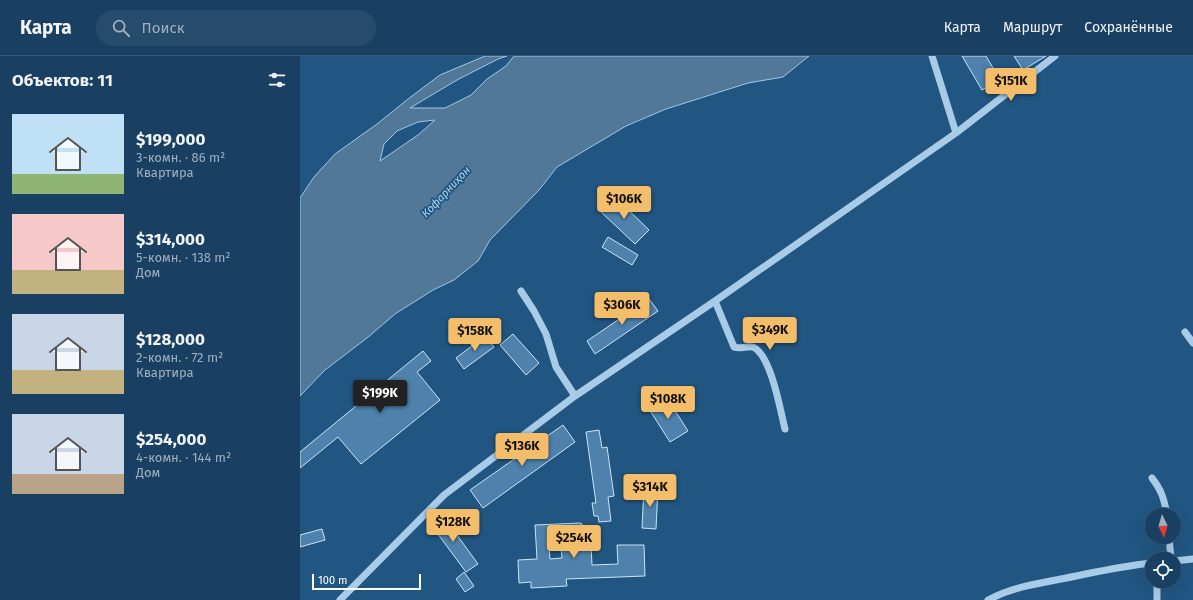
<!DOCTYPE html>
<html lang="ru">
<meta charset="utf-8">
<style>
body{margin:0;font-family:"Fira Sans",sans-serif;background:#264b6b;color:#f1f3f6;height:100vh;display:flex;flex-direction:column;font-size:15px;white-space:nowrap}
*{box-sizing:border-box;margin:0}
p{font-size:13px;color:#9fafbe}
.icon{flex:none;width:22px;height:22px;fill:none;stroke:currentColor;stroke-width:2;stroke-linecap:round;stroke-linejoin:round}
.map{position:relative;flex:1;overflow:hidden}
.drawer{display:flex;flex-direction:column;background:#194062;width:300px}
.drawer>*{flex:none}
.needle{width:26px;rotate:175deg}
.buttons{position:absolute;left:845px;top:452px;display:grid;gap:8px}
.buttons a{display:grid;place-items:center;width:36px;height:36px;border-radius:50%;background:#194062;box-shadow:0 4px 16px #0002,0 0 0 1px #375977;font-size:20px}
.scale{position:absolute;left:12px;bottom:10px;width:109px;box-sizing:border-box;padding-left:4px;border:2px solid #fff;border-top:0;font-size:11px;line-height:14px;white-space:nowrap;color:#fff;-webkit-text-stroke:3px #215682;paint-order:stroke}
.price{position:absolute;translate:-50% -34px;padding:0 9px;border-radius:4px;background:#f4bd6a;color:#111;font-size:13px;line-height:26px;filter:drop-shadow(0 1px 2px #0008)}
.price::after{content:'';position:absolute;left:50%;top:24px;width:12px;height:9px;margin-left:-6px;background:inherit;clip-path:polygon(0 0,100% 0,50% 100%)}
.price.on{background:#222;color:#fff}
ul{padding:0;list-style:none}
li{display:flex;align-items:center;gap:12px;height:100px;padding:0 12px}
li span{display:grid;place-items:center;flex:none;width:112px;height:80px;border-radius:0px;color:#555}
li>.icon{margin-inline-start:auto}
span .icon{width:48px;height:48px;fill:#fffc;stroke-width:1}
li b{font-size:17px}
h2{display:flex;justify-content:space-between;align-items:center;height:48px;padding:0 12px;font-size:17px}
header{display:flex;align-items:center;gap:24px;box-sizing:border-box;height:56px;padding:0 20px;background:#194062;border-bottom:1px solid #375977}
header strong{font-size:19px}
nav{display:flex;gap:22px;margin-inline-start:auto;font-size:14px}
.search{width:280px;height:36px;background:#264b6b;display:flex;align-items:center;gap:10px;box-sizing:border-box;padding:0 14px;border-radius:22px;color:#9fafbe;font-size:15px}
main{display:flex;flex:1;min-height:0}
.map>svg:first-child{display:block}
</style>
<header>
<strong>Карта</strong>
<div class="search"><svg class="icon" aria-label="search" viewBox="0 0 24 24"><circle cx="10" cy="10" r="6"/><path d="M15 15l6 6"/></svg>Поиск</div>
<nav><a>Карта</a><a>Маршрут</a><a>Сохранённые</a></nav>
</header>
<main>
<section class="drawer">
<h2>Объектов: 11<svg class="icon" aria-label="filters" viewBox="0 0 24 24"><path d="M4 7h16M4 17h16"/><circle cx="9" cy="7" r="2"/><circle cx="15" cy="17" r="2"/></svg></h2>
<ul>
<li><span style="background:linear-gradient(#bfe0f5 75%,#8fb573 0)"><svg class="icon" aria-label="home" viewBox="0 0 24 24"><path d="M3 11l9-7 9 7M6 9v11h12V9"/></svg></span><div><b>$199,000</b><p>3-комн. · 86 m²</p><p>Квартира</p></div></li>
<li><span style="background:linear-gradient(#f6c9c9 70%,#c2b280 0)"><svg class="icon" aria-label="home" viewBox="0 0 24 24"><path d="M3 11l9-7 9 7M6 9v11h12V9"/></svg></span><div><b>$314,000</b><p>5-комн. · 138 m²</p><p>Дом</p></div></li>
<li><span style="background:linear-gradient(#c9d6e8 70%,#c2b280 0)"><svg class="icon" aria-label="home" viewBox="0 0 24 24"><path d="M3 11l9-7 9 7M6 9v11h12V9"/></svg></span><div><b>$128,000</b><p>2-комн. · 72 m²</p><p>Квартира</p></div></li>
<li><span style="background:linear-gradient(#c9d6e8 75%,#b9a48a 0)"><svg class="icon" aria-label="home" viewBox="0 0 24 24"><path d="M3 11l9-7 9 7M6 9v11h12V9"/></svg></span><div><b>$254,000</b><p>4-комн. · 144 m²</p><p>Дом</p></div></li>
</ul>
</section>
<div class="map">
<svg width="893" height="544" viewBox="0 0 893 544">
<rect width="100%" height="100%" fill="#215682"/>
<path fill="#527897" stroke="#9cc8e9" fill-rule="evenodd" d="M185 0H207L198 3 157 24 110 52H145L171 39 187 23 206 10 214 0H509L483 21 448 27 366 53 326 70 257 111 239 134 190 184 178 205 154 224 133 234 95 258 67 282 25 314 0 340V142L14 121 35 98 77 68 108 43 140 19ZM135 64 118 79 80 105 84 88 97 75 118 66Z"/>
<path fill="#4e82ac" stroke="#cce4f6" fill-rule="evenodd" d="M662 0H686L700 24 682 34Z
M714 0H746L723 14Z
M314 140 349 174 335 188 300 155Z
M308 181 338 199 332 209 302 191Z
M349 243 358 255 295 298 287 285Z
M213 278 239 307 226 319 200 289Z
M185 280 194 291 164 313 156 302Z
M123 295 131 305 117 316 140 344 61 408 38 381 0 412V396Z
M367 342 388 375 370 386 349 353Z
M263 369 275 386 183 452 170 434Z
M299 374 302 392 307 391 314 440 308 441 311 465 299 466 298 460H294L292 447H296L286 376Z
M344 431 358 432 356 473 342 472Z
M141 457 178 508 166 516 129 466Z
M280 467 282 468V489H291L292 509 318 508 317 489H344L345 520 266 523 267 530 231 532V526L219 527 218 504 237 503 235 469ZM261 489 262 502 250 503 249 490Z
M22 473 25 484 0 491V479Z
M164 516 174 530 165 536 156 523Z"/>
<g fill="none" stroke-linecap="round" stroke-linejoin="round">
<path stroke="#a8cce8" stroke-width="7" d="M632 0 656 77
M221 235 234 255 246 278 256 311 275 340
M415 245 434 291C441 294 450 288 455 292 472 304 480 353 485 373
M885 276 893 287
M852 422C862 435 864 443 867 459
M869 481 871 503
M874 505 893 503
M857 525V544
M40 544 144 439 275 340 415 245 656 77 755 0
M688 544C713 531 735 528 761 523 792 517 821 510 852 507"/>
</g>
<g text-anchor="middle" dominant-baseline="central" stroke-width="3.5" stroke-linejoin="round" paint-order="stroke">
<g font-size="11" font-style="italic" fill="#b3d6ef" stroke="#215682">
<text transform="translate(146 136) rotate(-47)">Кофарниҳон</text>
</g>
</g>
</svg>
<div class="buttons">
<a><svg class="needle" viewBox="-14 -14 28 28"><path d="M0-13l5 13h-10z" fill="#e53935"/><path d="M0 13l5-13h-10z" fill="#9fafbe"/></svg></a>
<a><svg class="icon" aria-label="locate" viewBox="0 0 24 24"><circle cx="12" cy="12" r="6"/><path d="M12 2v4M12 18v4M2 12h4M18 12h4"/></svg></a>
</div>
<div class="scale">100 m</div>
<b class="price" style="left:711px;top:46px">$151K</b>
<b class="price" style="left:324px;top:164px">$106K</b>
<b class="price" style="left:322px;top:270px">$306K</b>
<b class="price" style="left:470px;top:295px">$349K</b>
<b class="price" style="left:175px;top:296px">$158K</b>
<b class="price on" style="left:80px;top:358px">$199K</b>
<b class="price" style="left:368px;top:364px">$108K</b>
<b class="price" style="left:222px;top:411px">$136K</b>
<b class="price" style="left:350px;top:452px">$314K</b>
<b class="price" style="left:153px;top:487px">$128K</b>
<b class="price" style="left:274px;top:503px">$254K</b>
</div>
</main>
